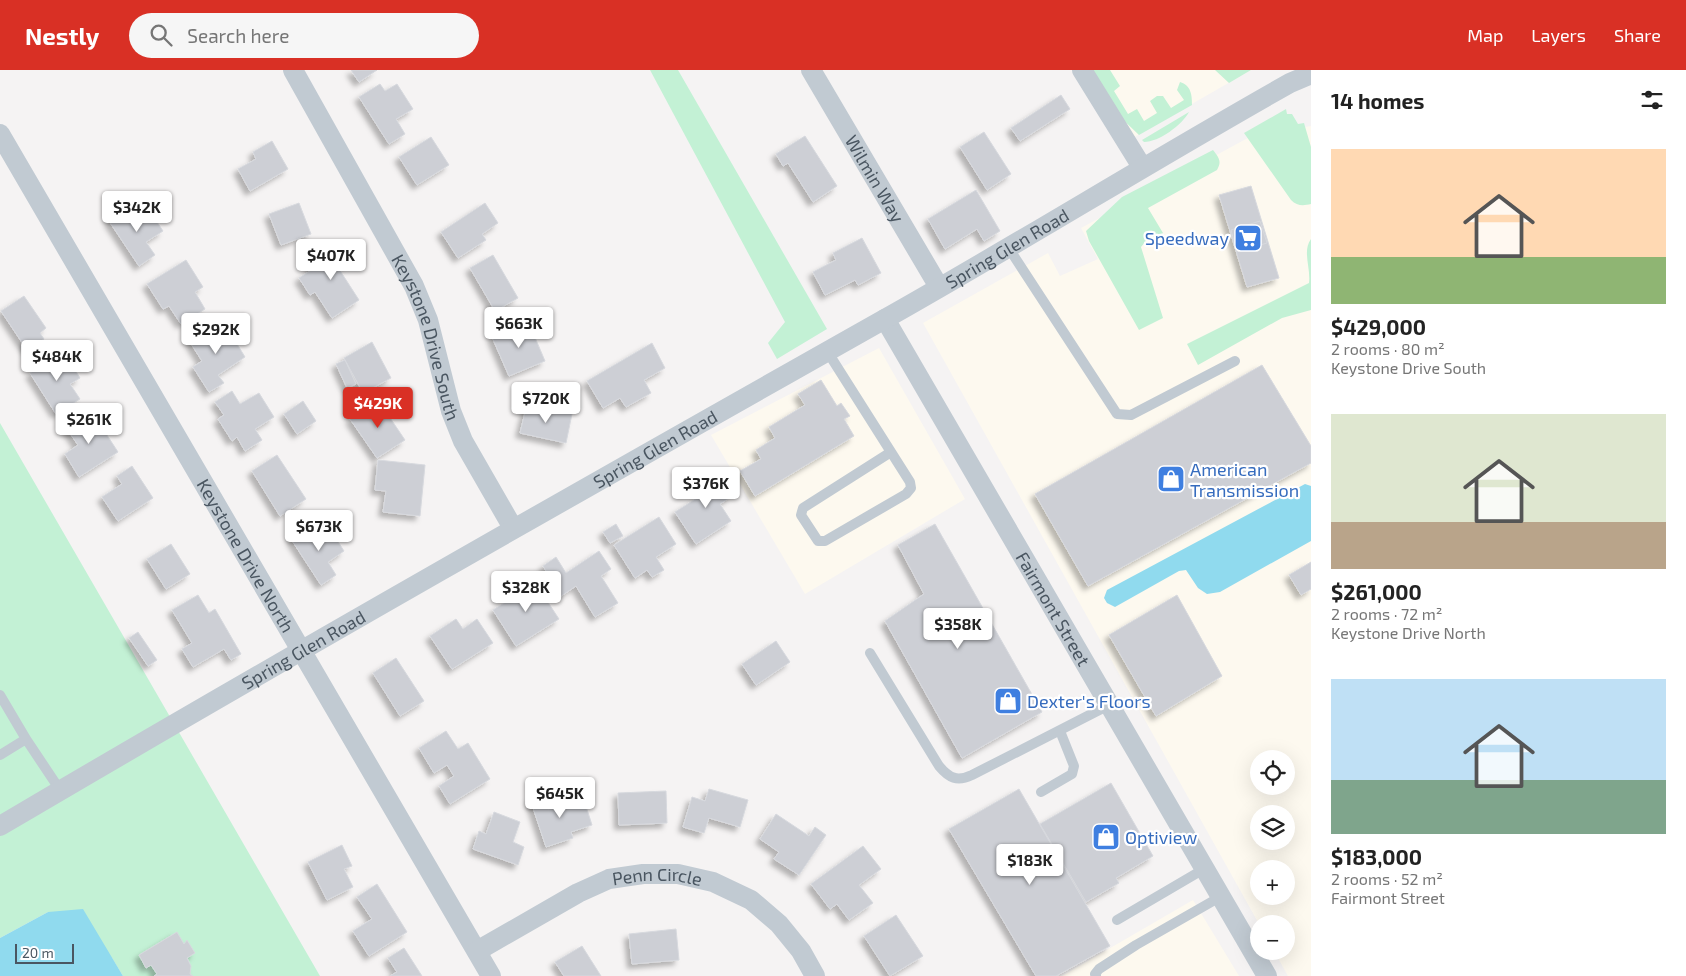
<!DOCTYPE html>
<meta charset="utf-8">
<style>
body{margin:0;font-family:"Exo 2",sans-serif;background:#f6f6f6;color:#222;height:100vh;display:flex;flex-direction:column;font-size:19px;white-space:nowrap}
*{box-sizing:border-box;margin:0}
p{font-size:16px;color:#767676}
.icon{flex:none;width:28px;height:28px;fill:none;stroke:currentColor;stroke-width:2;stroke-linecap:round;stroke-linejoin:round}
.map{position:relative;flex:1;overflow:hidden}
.details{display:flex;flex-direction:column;background:#fff;width:375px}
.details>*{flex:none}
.tools{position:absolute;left:1250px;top:680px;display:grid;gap:10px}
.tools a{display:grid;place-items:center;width:45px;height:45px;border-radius:50%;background:#fff;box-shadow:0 5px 20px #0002;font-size:25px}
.scale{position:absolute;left:15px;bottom:12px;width:59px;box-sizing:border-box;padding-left:5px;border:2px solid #4a5661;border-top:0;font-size:14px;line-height:18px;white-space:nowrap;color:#4a5661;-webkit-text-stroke:4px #fff;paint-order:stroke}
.price{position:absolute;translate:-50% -42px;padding:0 11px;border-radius:5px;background:#fff;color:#222;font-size:16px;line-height:32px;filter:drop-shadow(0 1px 2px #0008)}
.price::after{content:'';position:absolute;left:50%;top:30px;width:15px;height:11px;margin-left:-8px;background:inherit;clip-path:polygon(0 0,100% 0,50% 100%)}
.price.selected{background:#d93025;color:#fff}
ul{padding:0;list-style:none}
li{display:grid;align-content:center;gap:10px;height:265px;padding:0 20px}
li span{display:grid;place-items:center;height:155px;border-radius:0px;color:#555}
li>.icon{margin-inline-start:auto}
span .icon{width:90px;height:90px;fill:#fffc;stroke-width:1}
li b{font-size:21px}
h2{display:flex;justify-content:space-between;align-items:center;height:60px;padding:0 20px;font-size:21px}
header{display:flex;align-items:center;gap:30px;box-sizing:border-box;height:70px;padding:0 25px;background:#d93025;color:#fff}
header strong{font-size:24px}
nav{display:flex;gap:28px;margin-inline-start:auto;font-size:18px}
.search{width:350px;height:45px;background:#f6f6f6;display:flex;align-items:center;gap:12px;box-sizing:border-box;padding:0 18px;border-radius:28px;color:#767676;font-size:19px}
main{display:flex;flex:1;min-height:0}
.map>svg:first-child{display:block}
</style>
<header>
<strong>Nestly</strong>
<div class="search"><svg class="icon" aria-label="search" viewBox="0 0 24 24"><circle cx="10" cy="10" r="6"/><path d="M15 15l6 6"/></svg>Search here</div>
<nav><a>Map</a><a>Layers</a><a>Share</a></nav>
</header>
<main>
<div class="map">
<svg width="1311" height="906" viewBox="0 0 1311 906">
<defs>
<filter id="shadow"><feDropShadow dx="-4.5" dy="4.5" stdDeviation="2.5" flood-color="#0004"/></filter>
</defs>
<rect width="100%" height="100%" fill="#f5f3f3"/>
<path fill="#fdf9ef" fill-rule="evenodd" d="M1090 0H1251L1131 69Z
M1287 47 1294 59 1311 56V906H1288L1274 881H1286V854H1259L923 253 1048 183 1060 206 1098 189 1081 158ZM1259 689H1286V716H1259ZM1259 744H1286V771H1259ZM1259 799H1286V826H1259Z
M879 278 965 429 805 524 711 365Z
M1193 830 1239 906H1062Z"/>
<path fill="#c3f1d5" d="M650 0H678L827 259 777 289 768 273 785 252Z
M1087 0H1110L1120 16 1114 21 1128 44 1137 39 1144 51 1157 43 1150 31 1157 26H1163L1171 38 1184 30 1177 20 1180 12C1191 15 1192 25 1192 35L1139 65 1116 43Z
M1215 0H1251L1229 13Z
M1286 39 1287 44H1292L1298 54 1304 53 1311 77V134C1303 136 1297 136 1291 130L1244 63Z
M1189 42C1182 55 1159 72 1144 72L1142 70Z
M1213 80C1219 88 1222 91 1217 100L1148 138 1163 163 1146 171 1141 177 1163 248 1139 260 1089 171 1086 161 1122 127Z
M1311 169V240L1282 248 1198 295 1187 274 1309 213C1311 198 1302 181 1311 169Z
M0 353 320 906H123L112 888 48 842 0 868Z"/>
<path fill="#90daee" d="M1305 414 1311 416V471L1220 522 1207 524 1198 518 1186 500 1179 501 1115 537 1107 533 1104 528 1107 520Z
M83 839 123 906H0V868L48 842Z"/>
<path fill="#cdcfd5" stroke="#d7d9de" filter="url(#shadow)" d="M351 0H377L359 12Z
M380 14 385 21 397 14 413 39 396 49 405 64 389 74 359 27Z
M1061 25 1070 39 1020 71 1011 58Z
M984 62 1011 104 987 120 960 77Z
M805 66 837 116 813 132 788 93 783 96 776 84Z
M431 67 449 95 417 115 399 87Z
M272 71 288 99 250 121 238 99 256 89 253 82Z
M1251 116 1279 208 1247 217 1219 125Z
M976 120 1000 161 984 171 977 159 945 179 928 149Z
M299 133 311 164 281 175 269 144Z
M485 133 498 153 482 164 486 170 458 188 441 162Z
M147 137 163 161 146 172 155 185 139 196 109 151 129 138 134 146Z
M1260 151 1267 173 1237 182 1231 160Z
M862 168 881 203 858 215 855 210 825 225 813 202 836 190 833 183Z
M351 176 358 186 339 199 359 230 332 248 315 222 310 225 299 208 313 199 308 191 327 179 333 187Z
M493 185 518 228 495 241 470 198Z
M186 190 203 217 195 222 205 239 181 254 169 236 163 239 147 214Z
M24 226 46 258 40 263 44 269 27 280 1 241Z
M223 251 245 287 218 305 224 313 209 322 193 297 202 291 190 272Z
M528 251 545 291 509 306 492 267Z
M372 272 391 308 363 323 344 288Z
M652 273 665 298 644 310 651 323 626 337 620 328 603 338 587 311Z
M64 282 80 308 70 314 80 329 56 344 30 303Z
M345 290 356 314 347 318 336 294Z
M1262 295 1311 376V393L1088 516 1035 424Z
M821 310 837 336 841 333 850 346 844 349 854 366 755 426 740 401 761 389 756 380 775 368 769 357 805 335 798 324Z
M232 321 240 334 259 323 274 347 255 359 262 370 245 381 237 367 232 371 218 349 224 345 215 332Z
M378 330 405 370 377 388 350 349Z
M303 331 316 351 297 364 284 344Z
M527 334 572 344 566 373 520 363Z
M92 342 118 382 79 407 65 384 78 375 67 359Z
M277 385 306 429 280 446 252 401Z
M378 390 425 395 420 446 383 442 386 421 375 420Z
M132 396 153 428 118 451 102 427 122 414 117 406Z
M715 400 732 426 720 434 731 451 696 474 675 442 705 423 697 411Z
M659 447 676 474 656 487 664 500 652 507 647 500 635 508 614 475Z
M616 454 623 466 610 473 603 462Z
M935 454 1042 642 962 688 885 551 924 524 898 475Z
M311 456 316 464 328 456 344 481 328 492 336 505 321 515 291 469Z
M171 474 190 504 166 519 147 489Z
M599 481 611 499 601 506 618 533 595 547 576 516 561 526 543 496 556 487 566 503Z
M1311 492V519L1301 525 1289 505Z
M532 508 559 549 516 576 493 540 512 528 508 523Z
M198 525 209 543 215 539 241 584 231 590 224 579 193 597 182 579 192 573 172 540Z
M1177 525 1222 606 1156 646 1109 565Z
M456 549 463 559 477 549 493 573 452 599 430 566Z
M138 562 157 590 148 596 129 568Z
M776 571 790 592 756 615 742 594Z
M396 588 424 631 400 646 373 603Z
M446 661 458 679 468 673 490 709 450 734 439 716 454 706 447 695 434 703 419 678Z
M1111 713 1153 786 1116 808 1119 813 1086 832 1040 754Z
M709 719 748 730 740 757 709 748 704 763 683 757 692 727 705 731Z
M1019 719 1110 876 1056 906H1036L949 759Z
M666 721 667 753 619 755 618 723Z
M543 725 548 739 583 727 592 755 571 762 573 768 546 777 530 729Z
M494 742 520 752 513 772 524 777 518 795 473 779 479 761 486 764Z
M776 744 809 766 815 757 826 765 799 805 774 789 779 782 760 769Z
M342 775 352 796 344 799 353 817 327 830 308 792Z
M863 776 881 799 859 815 873 833 849 850 837 834 830 839 811 814Z
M377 814 407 862 369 886 353 861 372 849 357 827Z
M896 845 923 886 890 906 864 866Z
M676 859 679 890 632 894 629 864Z
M177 862 184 874 187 870 195 883 187 888 191 896 190 904 193 906H154L157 904 151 895 146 898 139 885Z
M582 876 601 906H564L555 892Z
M404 878 422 906H390L397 902 388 888Z"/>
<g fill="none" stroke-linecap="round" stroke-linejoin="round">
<path stroke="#c1cad2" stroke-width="10" d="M1008 177 1117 344 1131 345 1235 291
M827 281 910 412 911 418 906 424 825 471H818L801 445 803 438 891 382
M870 583 939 696C949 708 957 712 972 705L1109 635
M0 625 26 669
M0 685 26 669 60 720
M1041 722 1072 704 1074 696 1060 661
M1117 850 1204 799
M1096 906 1095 904 1099 899 1136 875 1220 827"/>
<g stroke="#c1cad2" stroke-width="20">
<path id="s1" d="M293 0 414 216 428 250 451 341 463 371 513 458"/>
<path id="s2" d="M811 0 939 217"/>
<path d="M1082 0 1142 97"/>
<path id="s3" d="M0 64 491 906"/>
<path id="s4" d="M885 249 1267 906"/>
<path id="s5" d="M0 756C292 584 587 417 883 250 1020 173 1153 90 1290 13L1311 4"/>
<path id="s6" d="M477 881 578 823 609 809 643 804H678L713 812 751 830 779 854 801 881 815 906"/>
</g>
</g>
<defs>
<symbol id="supermarket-square" viewBox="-11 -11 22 22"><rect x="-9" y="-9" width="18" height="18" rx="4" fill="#3f7fe0" stroke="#fff"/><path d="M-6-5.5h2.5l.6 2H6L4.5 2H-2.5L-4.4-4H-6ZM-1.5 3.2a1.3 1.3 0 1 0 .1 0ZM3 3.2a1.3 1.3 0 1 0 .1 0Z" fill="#fff"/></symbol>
<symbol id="shop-square" viewBox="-11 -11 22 22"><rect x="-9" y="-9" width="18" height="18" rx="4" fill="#3f7fe0" stroke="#fff"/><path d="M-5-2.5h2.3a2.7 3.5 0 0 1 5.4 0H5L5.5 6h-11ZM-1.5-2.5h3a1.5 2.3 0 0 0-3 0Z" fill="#fff"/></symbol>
</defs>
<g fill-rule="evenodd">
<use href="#supermarket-square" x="1232" y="152" width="32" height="32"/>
<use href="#shop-square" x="1155" y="393" width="32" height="32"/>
<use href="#shop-square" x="992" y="615" width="32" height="32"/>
<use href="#shop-square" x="1090" y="751" width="32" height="32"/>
</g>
<g text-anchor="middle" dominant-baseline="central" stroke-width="4.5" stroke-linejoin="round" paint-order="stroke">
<g font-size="18" fill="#4a5661" stroke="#fff">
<text stroke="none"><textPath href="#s2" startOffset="126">Wilmin Way</textPath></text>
<text stroke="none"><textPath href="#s5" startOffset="1161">Spring Glen Road</textPath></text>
<text stroke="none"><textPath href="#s1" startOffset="300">Keystone Drive South</textPath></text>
<text stroke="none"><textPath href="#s5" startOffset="756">Spring Glen Road</textPath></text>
<text stroke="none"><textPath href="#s3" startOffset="488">Keystone Drive North</textPath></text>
<text stroke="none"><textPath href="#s4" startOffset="335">Fairmont Street</textPath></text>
<text stroke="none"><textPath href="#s5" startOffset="351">Spring Glen Road</textPath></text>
<text stroke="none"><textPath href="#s6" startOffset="199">Penn Circle</textPath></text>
</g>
<g font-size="18" fill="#366cbe" stroke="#fff" text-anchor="start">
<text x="1229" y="168" text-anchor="end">Speedway</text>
<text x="1190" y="399">American<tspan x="1190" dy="21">Transmission</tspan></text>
<text x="1027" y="631">Dexter's Floors</text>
<text x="1125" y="767">Optiview</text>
</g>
</g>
</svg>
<div class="tools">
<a><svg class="icon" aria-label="locate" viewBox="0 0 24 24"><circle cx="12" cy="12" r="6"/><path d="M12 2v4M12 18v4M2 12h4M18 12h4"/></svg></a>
<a><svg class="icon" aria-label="layers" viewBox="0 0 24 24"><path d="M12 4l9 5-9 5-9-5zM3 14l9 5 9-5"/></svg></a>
<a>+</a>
<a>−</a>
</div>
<div class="scale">20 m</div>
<b class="price" style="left:137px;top:163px">$342K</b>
<b class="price" style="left:331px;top:211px">$407K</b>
<b class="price" style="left:519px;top:279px">$663K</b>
<b class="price" style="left:216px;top:285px">$292K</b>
<b class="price" style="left:57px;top:312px">$484K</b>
<b class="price" style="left:546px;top:354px">$720K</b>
<b class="price selected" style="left:378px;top:359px">$429K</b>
<b class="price" style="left:89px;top:375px">$261K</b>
<b class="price" style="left:706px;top:439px">$376K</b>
<b class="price" style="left:319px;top:482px">$673K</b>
<b class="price" style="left:526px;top:543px">$328K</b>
<b class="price" style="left:958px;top:580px">$358K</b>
<b class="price" style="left:560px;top:749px">$645K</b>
<b class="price" style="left:1030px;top:816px">$183K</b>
</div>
<section class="details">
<h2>14 homes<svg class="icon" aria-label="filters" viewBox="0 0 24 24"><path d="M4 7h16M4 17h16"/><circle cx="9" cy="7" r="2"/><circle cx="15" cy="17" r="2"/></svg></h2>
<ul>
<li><span style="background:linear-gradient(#ffd9b3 70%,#8fb573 0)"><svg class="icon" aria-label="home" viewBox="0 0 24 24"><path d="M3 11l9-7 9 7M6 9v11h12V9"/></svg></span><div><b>$429,000</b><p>2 rooms · 80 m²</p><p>Keystone Drive South</p></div></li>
<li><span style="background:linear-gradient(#dfe7d0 70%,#b9a48a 0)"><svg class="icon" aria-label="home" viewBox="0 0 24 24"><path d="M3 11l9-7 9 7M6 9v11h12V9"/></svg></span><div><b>$261,000</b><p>2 rooms · 72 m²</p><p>Keystone Drive North</p></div></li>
<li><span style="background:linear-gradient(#bfe0f5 65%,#7fa58c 0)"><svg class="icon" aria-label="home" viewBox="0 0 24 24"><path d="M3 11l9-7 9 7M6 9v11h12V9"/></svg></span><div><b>$183,000</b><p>2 rooms · 52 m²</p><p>Fairmont Street</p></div></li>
</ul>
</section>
</main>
